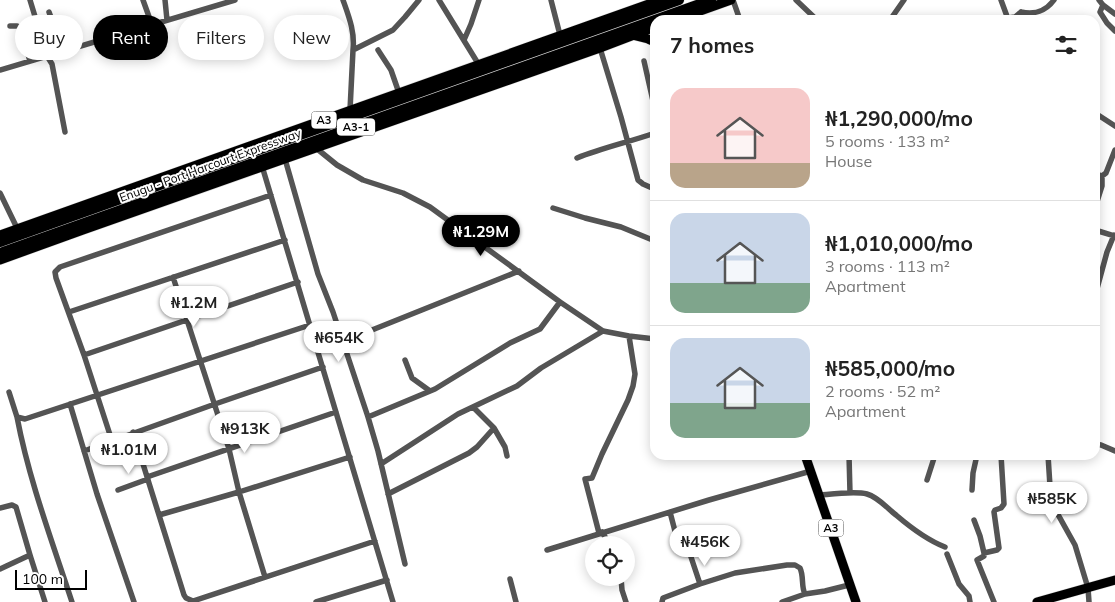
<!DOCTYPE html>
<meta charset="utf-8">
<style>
body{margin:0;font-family:Mulish,sans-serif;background:#f6f6f6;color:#222;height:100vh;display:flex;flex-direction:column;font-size:19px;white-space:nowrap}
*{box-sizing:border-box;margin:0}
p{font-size:16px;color:#767676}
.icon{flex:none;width:28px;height:28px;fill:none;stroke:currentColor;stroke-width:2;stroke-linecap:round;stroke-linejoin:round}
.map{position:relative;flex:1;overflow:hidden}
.drawer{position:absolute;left:650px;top:15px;width:450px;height:445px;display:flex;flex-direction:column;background:#fff;border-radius:15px;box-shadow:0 2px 12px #0003}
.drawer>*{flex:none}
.hud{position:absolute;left:15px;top:15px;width:475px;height:45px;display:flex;gap:10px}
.controls{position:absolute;left:585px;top:536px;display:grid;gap:10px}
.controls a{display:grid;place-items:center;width:50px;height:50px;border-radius:50%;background:#fff;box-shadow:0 2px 12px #0003;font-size:25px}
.scale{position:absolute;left:15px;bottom:12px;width:72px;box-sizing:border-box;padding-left:5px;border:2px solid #000;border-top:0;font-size:14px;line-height:18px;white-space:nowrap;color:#000;-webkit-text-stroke:4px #fff;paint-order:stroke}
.price{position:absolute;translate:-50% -42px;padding:0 11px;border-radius:18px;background:#fff;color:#222;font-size:16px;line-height:32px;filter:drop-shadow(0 1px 2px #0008)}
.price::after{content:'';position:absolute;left:50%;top:30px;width:15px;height:11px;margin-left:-8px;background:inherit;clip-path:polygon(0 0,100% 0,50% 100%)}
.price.active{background:#000;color:#fff}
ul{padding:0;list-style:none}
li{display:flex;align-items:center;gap:15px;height:125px;padding:0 20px}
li+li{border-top:1px solid #e0e0e0}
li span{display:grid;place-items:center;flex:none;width:140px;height:100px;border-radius:15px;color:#555}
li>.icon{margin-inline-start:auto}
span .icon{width:60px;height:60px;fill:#fffc;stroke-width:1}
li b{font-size:21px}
h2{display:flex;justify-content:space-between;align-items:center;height:60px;padding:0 20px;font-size:21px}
.chip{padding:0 18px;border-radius:22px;background:#fff;box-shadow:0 2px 12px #0003;font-size:18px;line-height:45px}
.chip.active{background:#000;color:#fff}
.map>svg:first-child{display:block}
</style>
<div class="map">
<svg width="1115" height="602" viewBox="0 0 1115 602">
<rect width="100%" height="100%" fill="#fff"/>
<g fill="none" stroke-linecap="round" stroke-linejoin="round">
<defs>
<path id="primary" d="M675 20 731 0
M632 35 648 39 655 42
M0 235 660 0
M0 260 83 230 600 48 655 27
M805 455 856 602
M1037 602 1115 580"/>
<path id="trunk" d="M0 242 679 0
M0 253 711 0"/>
</defs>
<use href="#primary" stroke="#dbdbdb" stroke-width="10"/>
<use href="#trunk" stroke="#dbdbdb" stroke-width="11"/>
<path stroke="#545454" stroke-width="5.5" d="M30 0 47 56 52 64 65 132
M143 0 152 25
M165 0 167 20
M343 0C349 17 355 32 353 50
M439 0 479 65
M551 0 560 35
M733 0 740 20
M796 0 817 20
M1001 0 1008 19
M1099 0 1103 5 1115 14
M1103 5 1100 12 1107 23 1115 31
M49 12 54 26 60 30 65 51
M1021 12 1029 20
M1008 18 1015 17 1021 12C1034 15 1046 11 1054 0
M890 20 904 0
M10 26H17L19 27 30 61
M464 40 471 24 479 0
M600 48 621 117 638 180 643 184 652 188
M378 50 391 70 399 93
M644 61 655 110
M0 70 235 0
M350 110 353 50 393 30 405 17 419 0
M1095 113 1115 126
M316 148 337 165 363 180 403 193 430 207 560 302 603 331 629 336 655 339
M577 158C602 148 629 142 655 133
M285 159 318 274 333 312 368 417 378 451 405 564
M262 166 393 602
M1095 174 1102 176 1106 173 1115 150
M0 193 17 228
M553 208 585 218 621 227 655 241
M1095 208 1102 186V176
M1095 230 1115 236
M173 277 229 449 239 492 265 577
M1095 296 1107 252 1114 235
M69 312 285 240
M372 330 519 271
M84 355 298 282
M405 360 412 378 430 391
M9 392 17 417 25 419 310 325
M70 404 97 494 134 602
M17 417C29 480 52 541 72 602
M368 417 435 389 510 343 540 329 560 302
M494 428 505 447 507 456
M133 432 184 595 186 598 193 601 375 541
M112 441 84 355 56 278 55 272 60 267 271 195
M1095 444 1101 445 1115 451
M84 451 215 404 323 367
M849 455 850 493
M1048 455 1051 502 1075 545 1088 588 1089 602
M381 464 458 414 517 386 541 368 603 331
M147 477 336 412
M927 480 935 455
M118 490 148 479
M972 490 973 473 977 455
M388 494 469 453 477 447 494 428 473 407
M820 495C832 494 855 491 867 494 878 497 887 508 896 515 910 527 927 540 945 547
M0 508 12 505 16 507 30 555 45 602
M159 515 239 492 350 457
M974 520 980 536 984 553
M602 532 610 545
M599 533 585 479 592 478 602 454 628 400 633 386 635 374 629 336
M547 550 709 500 811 471
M947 554 959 584 969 596 970 602
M0 569 30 555
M621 578 622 590 626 602
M510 579 516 602
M700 584 735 573 787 565H795L800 568C804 576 801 587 805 594L825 591 849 585
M316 602 387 580
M662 602 663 598 700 584 688 548 676 535 670 512
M782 602 805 594
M994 602 977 560 984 556V553L997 550 999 548 994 512 995 510 1001 508 1004 504 1001 455"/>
<use href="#primary" stroke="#000" stroke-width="9"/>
<use href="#trunk" stroke="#000" stroke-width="10"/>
</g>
<g text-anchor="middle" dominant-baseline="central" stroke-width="4" stroke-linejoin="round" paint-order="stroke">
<g fill="#fff" stroke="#4c4c4c" stroke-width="1">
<rect x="311.5" y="111.5" width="25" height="17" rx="4"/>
<rect x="337" y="118.5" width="38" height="17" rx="4"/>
<rect x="818.5" y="519.5" width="25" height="17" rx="4"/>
</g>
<g font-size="11" font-weight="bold" fill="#000">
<text x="324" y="120">A3</text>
<text x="356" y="127">A3-1</text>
<text x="831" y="528">A3</text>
</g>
<g font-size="12" fill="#000" stroke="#fff">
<text transform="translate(210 165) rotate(-20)">Enugu - Port Harcourt Expressway</text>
</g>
</g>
</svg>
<div class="controls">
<a><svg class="icon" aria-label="locate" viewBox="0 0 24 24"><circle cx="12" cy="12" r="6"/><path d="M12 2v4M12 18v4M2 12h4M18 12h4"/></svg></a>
</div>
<div class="scale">100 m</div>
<b class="price active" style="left:481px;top:257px">₦1.29M</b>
<b class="price" style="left:194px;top:328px">₦1.2M</b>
<b class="price" style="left:339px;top:363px">₦654K</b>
<b class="price" style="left:245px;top:454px">₦913K</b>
<b class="price" style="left:129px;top:475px">₦1.01M</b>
<b class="price" style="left:1052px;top:524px">₦585K</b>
<b class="price" style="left:705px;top:567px">₦456K</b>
<div class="hud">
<a class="chip">Buy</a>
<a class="chip active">Rent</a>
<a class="chip">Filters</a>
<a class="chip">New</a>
</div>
<section class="drawer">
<h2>7 homes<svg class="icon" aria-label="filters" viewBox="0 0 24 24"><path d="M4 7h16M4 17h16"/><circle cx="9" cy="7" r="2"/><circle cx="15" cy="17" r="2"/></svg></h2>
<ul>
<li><span style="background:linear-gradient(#f6c9c9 75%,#b9a48a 0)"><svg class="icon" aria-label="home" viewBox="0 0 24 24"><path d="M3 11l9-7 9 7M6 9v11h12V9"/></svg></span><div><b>₦1,290,000/mo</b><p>5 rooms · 133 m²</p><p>House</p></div></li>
<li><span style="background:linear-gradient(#c9d6e8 70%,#7fa58c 0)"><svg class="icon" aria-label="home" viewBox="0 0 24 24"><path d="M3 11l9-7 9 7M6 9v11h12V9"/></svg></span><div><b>₦1,010,000/mo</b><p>3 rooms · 113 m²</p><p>Apartment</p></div></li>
<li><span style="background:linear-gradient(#c9d6e8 65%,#7fa58c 0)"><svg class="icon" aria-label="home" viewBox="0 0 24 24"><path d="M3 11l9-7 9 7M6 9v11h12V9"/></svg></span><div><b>₦585,000/mo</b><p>2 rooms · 52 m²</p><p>Apartment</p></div></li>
</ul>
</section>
</div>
